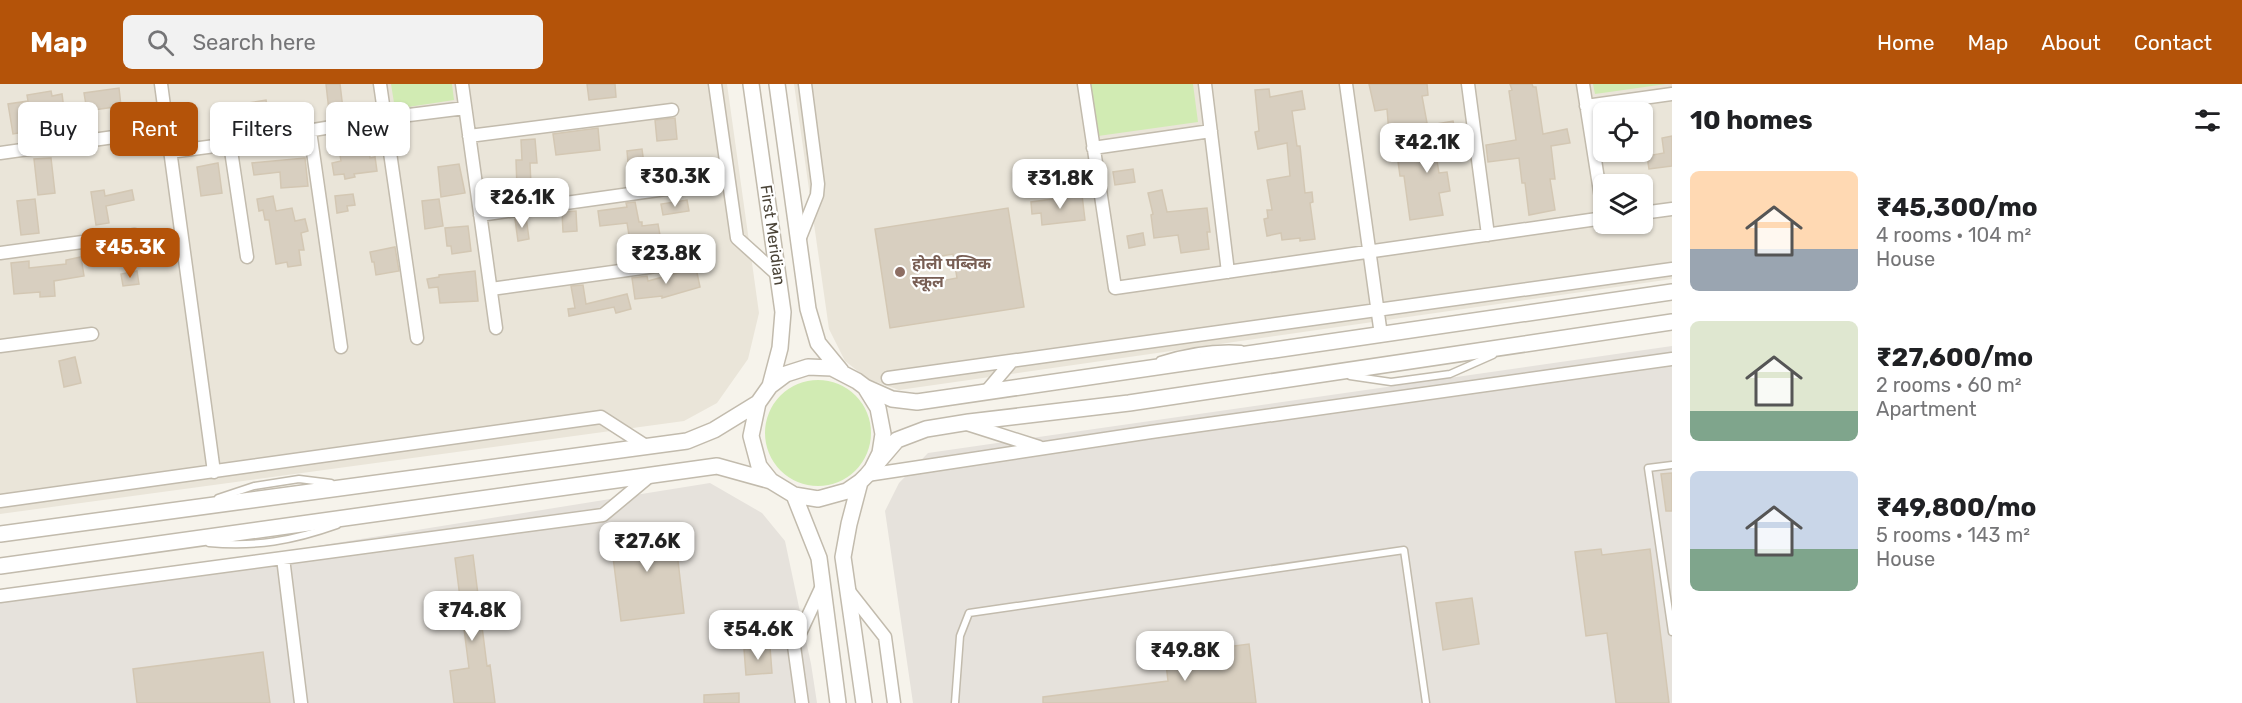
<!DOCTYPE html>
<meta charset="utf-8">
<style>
body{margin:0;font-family:Rubik,"Noto Sans Devanagari",sans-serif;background:#f2f2f2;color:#202124;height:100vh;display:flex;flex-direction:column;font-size:22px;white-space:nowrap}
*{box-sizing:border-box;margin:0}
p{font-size:20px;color:#757577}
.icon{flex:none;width:33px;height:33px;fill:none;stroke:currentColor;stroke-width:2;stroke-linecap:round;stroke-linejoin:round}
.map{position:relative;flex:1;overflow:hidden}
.side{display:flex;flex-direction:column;background:#fff;width:570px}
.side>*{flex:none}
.top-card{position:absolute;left:18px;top:18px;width:570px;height:54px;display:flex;gap:12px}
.buttons{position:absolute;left:1593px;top:18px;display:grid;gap:12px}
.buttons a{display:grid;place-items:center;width:60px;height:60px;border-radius:9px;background:#fff;box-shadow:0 2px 4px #0004;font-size:30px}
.price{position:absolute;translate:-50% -51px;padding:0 14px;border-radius:12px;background:#fff;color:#222;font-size:20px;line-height:39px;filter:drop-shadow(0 2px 3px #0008)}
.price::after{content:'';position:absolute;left:50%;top:36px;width:18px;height:14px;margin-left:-9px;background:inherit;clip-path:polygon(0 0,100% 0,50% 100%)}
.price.current{background:#b45309;color:#fff}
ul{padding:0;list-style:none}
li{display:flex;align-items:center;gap:18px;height:150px;padding:0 18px}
li span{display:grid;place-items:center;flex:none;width:168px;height:120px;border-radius:9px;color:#555}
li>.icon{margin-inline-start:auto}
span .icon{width:72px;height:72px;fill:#fffc;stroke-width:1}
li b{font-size:26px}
h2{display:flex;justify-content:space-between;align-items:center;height:72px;padding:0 18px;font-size:26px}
.tag{padding:0 21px;border-radius:9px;background:#fff;box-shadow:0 2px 4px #0004;font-size:21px;line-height:54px}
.tag.current{background:#b45309;color:#fff}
header{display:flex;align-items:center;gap:36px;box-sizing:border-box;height:84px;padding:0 30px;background:#b45309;color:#fff}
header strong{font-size:28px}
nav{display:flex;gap:33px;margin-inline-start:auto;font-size:21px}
.search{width:420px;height:54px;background:#f2f2f2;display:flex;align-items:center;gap:15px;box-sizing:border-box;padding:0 21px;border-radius:9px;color:#757577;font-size:22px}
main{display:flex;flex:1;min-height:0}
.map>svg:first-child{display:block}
</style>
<header>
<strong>Map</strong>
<div class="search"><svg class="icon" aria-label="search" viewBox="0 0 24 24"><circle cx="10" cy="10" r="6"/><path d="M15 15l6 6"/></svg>Search here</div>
<nav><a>Home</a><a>Map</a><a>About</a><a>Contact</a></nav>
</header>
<main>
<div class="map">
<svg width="1672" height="619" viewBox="0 0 1672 619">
<rect width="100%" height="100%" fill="#f6f3eb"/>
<path fill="#eae5d9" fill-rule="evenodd" d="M0 0H727L759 229 748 275 717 319 684 337 0 430Z
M794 0H1672V195L899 306 868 295 845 277 829 245ZM1604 28H1642V68H1604ZM1604 100H1642V140H1604Z"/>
<path fill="#e6e2dc" d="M1672 262V619H913L885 427 899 399 928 369Z
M710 399 762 429 785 457 811 580 817 619H0V513Z"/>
<path fill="#d1ebb3" d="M391 0H452L454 16 395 25Z
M1091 0H1193L1198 38 1098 52Z
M1593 0H1666L1595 10Z
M765 349a53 53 0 1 1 106 0a53 53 0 1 1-106 0Z"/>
<path fill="#d8cfc0" stroke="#d3c7b3" stroke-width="1.5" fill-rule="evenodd" d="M326 0H340L343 25 329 27Z
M587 0H615L616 13 589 16Z
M1369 0H1427L1428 11 1422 12 1427 39 1411 43 1412 46 1389 49 1387 25 1375 27Z
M1510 0H1532L1533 3H1536L1543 50 1567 45 1570 59 1551 62 1555 95H1550L1555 126 1529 131 1525 99H1522L1519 74 1488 78 1486 61 1516 56 1509 7 1512 6Z
M119 4 121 22 87 27 84 9Z
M1269 5 1270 13 1302 7 1305 25 1292 27 1297 62H1300L1305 109 1312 108 1313 118 1310 119 1315 155 1300 157V154L1282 156 1281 149 1267 152 1264 135 1268 134 1267 126H1272L1267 96 1290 92 1287 59 1258 65 1255 48 1259 47 1255 6Z
M51 7 52 12 62 10 66 41 13 50 8 20 28 17 27 11Z
M266 16 268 27 237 33 239 40 226 42 223 21 235 19 236 21Z
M675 34 677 55 657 57 655 36Z
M1453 37 1458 60 1435 64 1439 89 1447 88 1450 107 1439 109 1443 131 1410 136 1404 92H1400L1397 70 1434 62 1430 41Z
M598 44 600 66 556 71 553 50Z
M367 48 370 74 375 73 377 87 354 90 355 93 345 95 344 90 334 91 332 79 341 77 340 71 353 69 351 50Z
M1672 52V82L1649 85 1647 72 1664 69 1662 54Z
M535 55 537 79H530L531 102 517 103 516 76H522L521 56Z
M642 65 645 88 629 90 627 67Z
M51 74 55 109 38 111 34 75Z
M305 74 308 102 281 104 280 88 254 91 252 79Z
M218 79 222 109 201 112 197 83Z
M459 80 465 109 441 113 438 83Z
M1133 85 1135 98 1115 101 1113 88Z
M104 106 105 112 132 106 134 116 106 122 109 139 96 141 91 108Z
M1162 106 1167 128 1207 124 1210 148H1207L1209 165 1181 169 1178 151 1154 154 1151 131 1153 130 1148 109Z
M353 110 355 121 347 122 348 127 337 129 335 112Z
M1082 111 1085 136 1042 141 1041 129 1032 130 1031 118Z
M273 112 276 127 292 124 295 137 305 135 308 147 301 149 304 166H299L301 181 288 183 287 178 276 180 269 136H265L263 126 259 127 257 115Z
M35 115 39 149 21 151 17 117Z
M439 115 443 142 425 145 422 117Z
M687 116 689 127 663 131 661 120Z
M635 118 639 138H642V142L658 140 661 157 631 163 627 139 600 142 598 127 627 123 626 119Z
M1008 124 1024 223 890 244 875 145ZM953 170 957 194 920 201 917 176Z
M576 127 577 147 563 148 562 128Z
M526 133 529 155 518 157 515 135Z
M468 142 471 167 452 170 451 162H447L445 144Z
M1143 149 1145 161 1129 164 1127 152Z
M395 163 399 187 376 191 374 178H372L370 168Z
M81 173 84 192 54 197 55 212 40 213V208L14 210 11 179 29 177V184L66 180V176Z
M696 184 700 203 662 214V212L635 215 632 194 647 192 648 197Z
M137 187 139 200 123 202 121 190Z
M475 187 478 217 440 219 438 203 429 204 427 195 439 193V191Z
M583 201 586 220 627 210 631 225 616 229 614 223 569 232 568 225 575 224 571 202Z
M75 273 81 299 64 303 59 277Z
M1672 389V427H1666L1661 390Z
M674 442 684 529 621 537 610 449Z
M1601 465 1602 471 1650 465 1669 619H1616L1607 549 1586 552 1575 468Z
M473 471 487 582 490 581 495 619H454L450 587 469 584 455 474Z
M1472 514 1479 560 1443 566 1436 519Z
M1249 560 1256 619H1043V613L1168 597 1165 571Z
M770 563 772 589 746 591 744 565Z
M263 568 270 619H137L133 585Z
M739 609V619H704V611Z"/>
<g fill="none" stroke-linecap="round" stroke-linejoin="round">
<defs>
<path id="service" d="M1160 276C1186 268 1214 263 1241 265
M1350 292 1391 298 1450 290 1493 271
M1672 381 1648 384 1672 548
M218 414 254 402 299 395 331 399
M209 459C256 463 292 457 337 441
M955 619 960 552 969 529 1404 466 1426 619"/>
<path id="minor" d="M161 0 214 388
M380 0 417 254
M462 0 496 244
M715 0 737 154 778 191
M1084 0 1115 204 1604 134
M1205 0 1228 188
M1346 0 1381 251
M1468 0 1488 151
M1583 0 1604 133
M1586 22 1672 10
M310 47 341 263
M469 52 672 26
M1093 64 1211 47
M170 68 230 60
M0 69 114 53
M1642 129 1672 125
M480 131 680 103
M799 156 817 111 818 100 805 0
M0 169 135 151
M247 173 230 60 385 34 465 24
M491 205 692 177
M0 262 92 250
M888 294 1672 185
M985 309 1012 277
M967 340 1039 363
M867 391 1151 348 1672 275
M0 417 601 333 646 362
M283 474 301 619
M848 506 885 553 894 619
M0 512 603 431 651 391
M802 619 794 562 823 500"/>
<path id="tertiary" d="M751 0 783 228 780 264 770 302
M777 0 808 225 818 259 841 287
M865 303 892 315 917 318 1672 208
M871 387 880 369 883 350 878 324 865 303 857 297 832 284 808 283 786 290 770 302 758 319 751 352 759 382 771 397 794 411 818 415 847 407 860 398 867 391 897 356 926 345 969 338 1129 319 1672 238
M860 398 849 440 843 473 864 619
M794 411 819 474 838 619
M0 450 687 357 714 346 758 319
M0 482 717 382 771 397"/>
</defs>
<use href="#service" stroke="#c2bbad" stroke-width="9"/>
<use href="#minor" stroke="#c2bbad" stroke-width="15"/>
<use href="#tertiary" stroke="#c2bbad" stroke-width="18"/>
<use href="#service" stroke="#fff" stroke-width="6"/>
<use href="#minor" stroke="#fff" stroke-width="12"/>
<use href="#tertiary" stroke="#fff" stroke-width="15"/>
</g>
<circle fill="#8d6e63" stroke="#fff" stroke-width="2" cx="900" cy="188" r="6"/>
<g text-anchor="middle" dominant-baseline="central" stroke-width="4.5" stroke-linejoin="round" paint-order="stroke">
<g font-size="16" fill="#4b4438" stroke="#fff">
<text transform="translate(773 151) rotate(82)">First Meridian</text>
</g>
<g font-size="16" font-weight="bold" fill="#785e54" stroke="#fff" text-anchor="start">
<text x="912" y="179">होली पब्लिक<tspan x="912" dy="18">स्कूल</tspan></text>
</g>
</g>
</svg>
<div class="buttons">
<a><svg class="icon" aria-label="locate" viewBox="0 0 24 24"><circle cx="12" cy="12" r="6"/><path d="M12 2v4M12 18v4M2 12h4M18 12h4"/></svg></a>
<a><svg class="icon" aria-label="layers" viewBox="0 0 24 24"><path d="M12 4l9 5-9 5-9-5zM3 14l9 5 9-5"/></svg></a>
</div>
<b class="price" style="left:1427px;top:90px">₹42.1K</b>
<b class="price" style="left:675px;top:124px">₹30.3K</b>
<b class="price" style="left:1060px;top:126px">₹31.8K</b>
<b class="price" style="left:522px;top:145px">₹26.1K</b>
<b class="price current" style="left:130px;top:195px">₹45.3K</b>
<b class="price" style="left:666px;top:201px">₹23.8K</b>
<b class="price" style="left:647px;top:489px">₹27.6K</b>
<b class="price" style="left:472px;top:558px">₹74.8K</b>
<b class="price" style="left:758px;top:577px">₹54.6K</b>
<b class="price" style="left:1185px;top:598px">₹49.8K</b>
<div class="top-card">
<a class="tag">Buy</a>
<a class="tag current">Rent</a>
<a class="tag">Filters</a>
<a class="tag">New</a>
</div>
</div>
<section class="side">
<h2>10 homes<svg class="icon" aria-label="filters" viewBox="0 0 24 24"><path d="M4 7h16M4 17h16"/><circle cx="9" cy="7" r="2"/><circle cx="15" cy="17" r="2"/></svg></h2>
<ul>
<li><span style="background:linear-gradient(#ffd9b3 65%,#9aa5b1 0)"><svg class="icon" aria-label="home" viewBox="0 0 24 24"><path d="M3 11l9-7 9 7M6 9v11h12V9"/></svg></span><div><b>₹45,300/mo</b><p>4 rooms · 104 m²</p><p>House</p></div></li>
<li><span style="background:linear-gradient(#dfe7d0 75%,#7fa58c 0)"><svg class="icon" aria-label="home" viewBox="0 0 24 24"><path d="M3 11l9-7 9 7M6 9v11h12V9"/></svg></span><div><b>₹27,600/mo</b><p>2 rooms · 60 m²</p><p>Apartment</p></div></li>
<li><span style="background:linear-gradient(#c9d6e8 65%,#7fa58c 0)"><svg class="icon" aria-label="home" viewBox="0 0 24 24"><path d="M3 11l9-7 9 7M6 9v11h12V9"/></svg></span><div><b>₹49,800/mo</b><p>5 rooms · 143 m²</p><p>House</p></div></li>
</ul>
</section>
</main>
